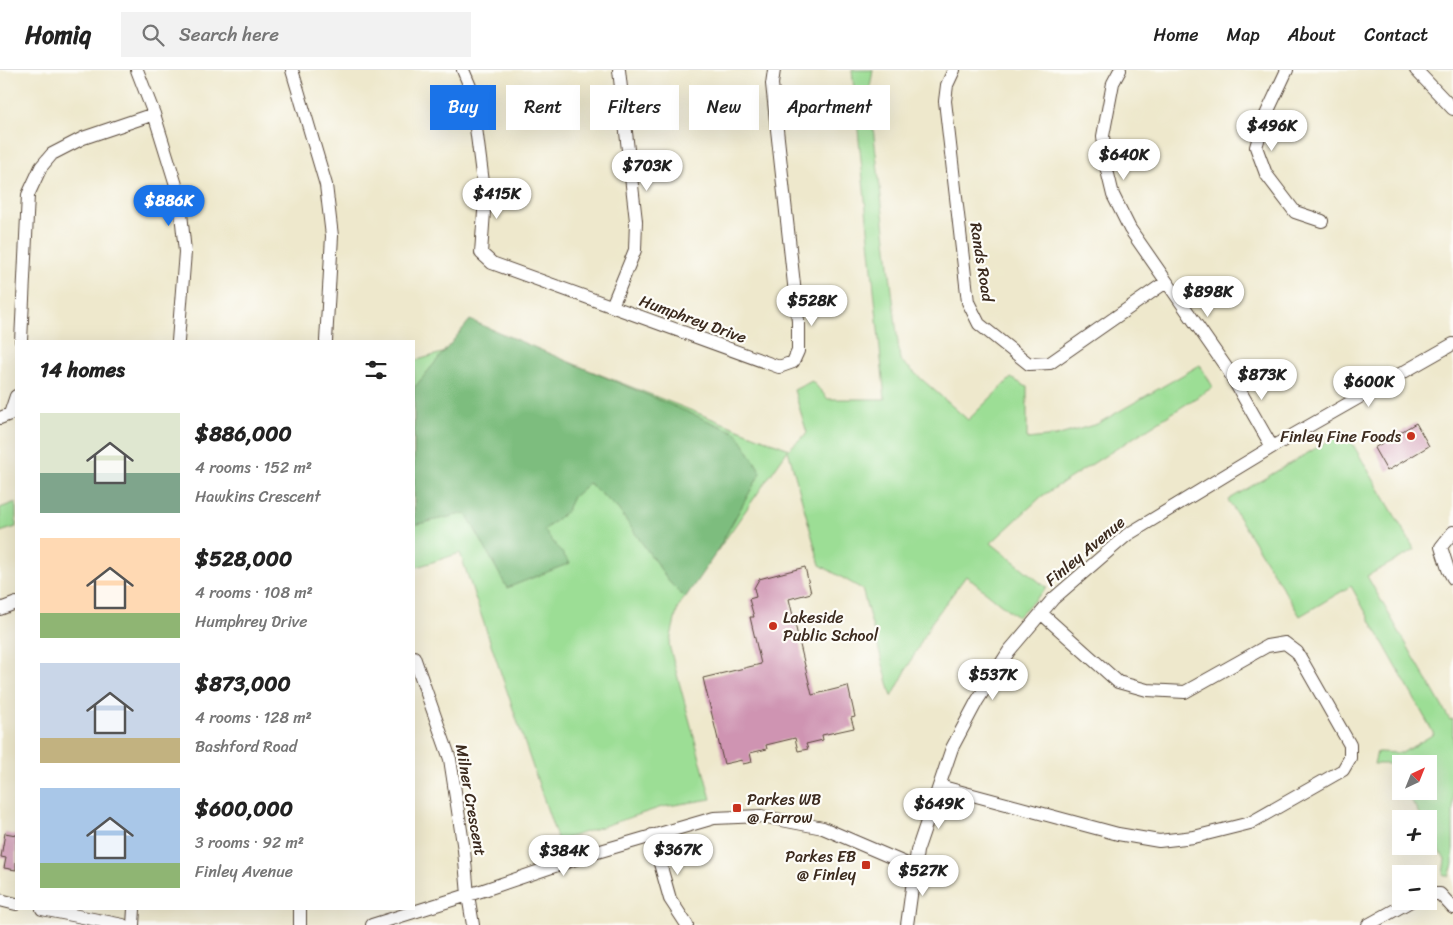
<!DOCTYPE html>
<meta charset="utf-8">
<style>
body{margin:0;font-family:Sriracha,sans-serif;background:#f2f2f2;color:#222;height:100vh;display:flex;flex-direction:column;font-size:19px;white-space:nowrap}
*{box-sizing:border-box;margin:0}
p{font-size:16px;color:#767676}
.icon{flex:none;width:28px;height:28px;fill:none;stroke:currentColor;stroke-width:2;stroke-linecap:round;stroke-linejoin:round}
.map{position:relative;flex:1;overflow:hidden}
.side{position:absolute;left:15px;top:270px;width:400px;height:570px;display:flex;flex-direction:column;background:#fff;border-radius:0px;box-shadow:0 5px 20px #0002}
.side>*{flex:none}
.top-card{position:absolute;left:430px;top:15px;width:475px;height:45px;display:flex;gap:10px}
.needle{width:32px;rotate:43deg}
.buttons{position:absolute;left:1392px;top:685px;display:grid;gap:10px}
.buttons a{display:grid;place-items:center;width:45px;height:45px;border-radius:0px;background:#fff;box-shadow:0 5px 20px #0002;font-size:25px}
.price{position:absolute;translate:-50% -42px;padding:0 11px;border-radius:18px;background:#fff;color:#222;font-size:16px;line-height:32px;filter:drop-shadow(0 1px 2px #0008)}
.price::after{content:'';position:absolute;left:50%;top:30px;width:15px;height:11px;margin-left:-8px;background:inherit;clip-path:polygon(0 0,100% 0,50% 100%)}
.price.selected{background:#1a73e8;color:#fff}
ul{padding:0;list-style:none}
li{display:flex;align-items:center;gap:15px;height:125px;padding:0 25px}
li span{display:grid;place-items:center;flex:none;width:140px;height:100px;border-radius:0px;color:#555}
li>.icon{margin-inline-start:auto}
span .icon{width:60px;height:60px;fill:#fffc;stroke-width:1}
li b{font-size:21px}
h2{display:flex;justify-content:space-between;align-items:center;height:60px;padding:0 25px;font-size:21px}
.tag{padding:0 18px;border-radius:0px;background:#fff;box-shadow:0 5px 20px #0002;font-size:18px;line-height:45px}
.tag.selected{background:#1a73e8;color:#fff}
header{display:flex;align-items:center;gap:30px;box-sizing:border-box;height:70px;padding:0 25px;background:#fff;border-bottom:1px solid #e0e0e0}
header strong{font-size:24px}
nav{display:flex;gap:28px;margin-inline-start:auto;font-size:18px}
.search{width:350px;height:45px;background:#f2f2f2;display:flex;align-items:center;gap:12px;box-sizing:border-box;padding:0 18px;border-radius:0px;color:#767676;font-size:19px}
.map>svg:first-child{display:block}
</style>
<header>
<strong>Homiq</strong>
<div class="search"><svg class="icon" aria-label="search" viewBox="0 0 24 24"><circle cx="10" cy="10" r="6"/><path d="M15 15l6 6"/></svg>Search here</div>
<nav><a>Home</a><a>Map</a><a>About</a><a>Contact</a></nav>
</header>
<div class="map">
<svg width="1453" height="855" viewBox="0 0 1453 855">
<rect width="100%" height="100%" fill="#fdfcf7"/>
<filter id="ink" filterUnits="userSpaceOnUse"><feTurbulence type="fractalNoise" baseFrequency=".02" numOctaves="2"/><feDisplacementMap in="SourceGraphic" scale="10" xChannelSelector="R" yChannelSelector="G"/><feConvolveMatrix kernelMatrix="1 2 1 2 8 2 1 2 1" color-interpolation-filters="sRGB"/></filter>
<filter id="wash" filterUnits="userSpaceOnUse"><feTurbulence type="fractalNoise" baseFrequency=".0096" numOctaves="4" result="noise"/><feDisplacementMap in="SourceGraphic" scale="20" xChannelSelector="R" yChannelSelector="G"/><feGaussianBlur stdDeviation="1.12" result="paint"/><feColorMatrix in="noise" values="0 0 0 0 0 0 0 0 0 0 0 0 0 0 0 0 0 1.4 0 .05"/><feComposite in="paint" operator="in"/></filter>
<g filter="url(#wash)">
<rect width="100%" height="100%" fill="#eee8cc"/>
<path fill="#9cde95" stroke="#6c845a" d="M852 0H873L869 23 900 290 968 350 1011 308 1027 317V369L1056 366 1097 354 1200 295 1213 317 1042 426 991 473 1047 518 1017 547 966 506 931 553 892 627 862 519 820 495 788 380 678 537 669 575 711 729 662 737 558 771 460 483 414 498V291L449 281 474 255 789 379 807 363 794 320 812 311 828 329H885Z
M1345 361 1415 480 1367 506 1450 650 1453 649V794L1449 807 1443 804 1445 789 1429 761V749H1422L1406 721H1429V694H1401V713L1390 694H1374L1377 682 1402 683 1434 664 1351 516 1300 546 1228 430Z
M16 432V457L0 462V438Z"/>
<path fill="#7dbd7e" stroke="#5c744e" d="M470 250 737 363 761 402 714 486 685 528 671 514 618 439 589 413 573 427 566 442 544 460 570 493 507 518 466 443 414 455V318Z"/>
<g id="blocks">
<path fill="#cf94b2" d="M1416 353 1429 376 1387 401 1374 378Z
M805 497 811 523 789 529 812 625 848 616 855 647 851 648 854 658 822 665 823 670 806 674 808 679 798 681 795 668 766 675 767 679 750 683 752 692 743 694 742 690 724 694 703 608 761 594 750 547H754L749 529 756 527 754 518 759 509Z
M5 763 16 765V800L4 798 6 788 1 787Z"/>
</g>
</g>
<g filter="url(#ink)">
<use href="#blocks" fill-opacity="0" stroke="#564638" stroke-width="1"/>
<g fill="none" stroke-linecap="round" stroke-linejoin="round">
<defs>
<path id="minor" d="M137 0 154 44 176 115 181 143 185 182 178 271
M292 0 326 115 332 166 326 271
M463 0 471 19 485 128 481 183 492 193 779 297 793 292 798 281V251L772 14 774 0
M954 0 947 15 945 31 968 232 979 254 1029 294 1050 293 1166 212
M1120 0 1113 13 1103 66 1106 96 1113 125 1130 159 1228 300 1272 377
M1287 0 1265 47 1256 77 1266 104 1295 142 1322 151
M1416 0 1453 39
M612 236 635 180 636 151 619 0
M21 271 28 125 41 97 52 84 83 68 154 44
M0 348 10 344 16 326
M1453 462 1441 477 1448 499 1453 508
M0 539 16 533
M414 587 450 689 464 780 468 825 473 855
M939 716 1118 764 1159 771 1194 767 1250 753 1343 700 1350 688V675L1297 582 1285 573 1267 576 1185 622 1147 620 1118 612 1041 543
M652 765 670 829 687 855
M1429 824H1440L1453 838
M0 830 16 834
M42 839 123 855
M133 855 134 839
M300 855V839
M372 855 484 820 587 785 714 748 761 746 823 758 914 797
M907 855 917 781 952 678 977 631 1009 581 1053 529 1127 465 1272 377 1453 274
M1368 855 1411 831"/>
</defs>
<use href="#minor" stroke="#564638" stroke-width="14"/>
<use href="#minor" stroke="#fff" stroke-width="12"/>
</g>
</g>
<g fill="#c8321e" stroke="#fdfcf7" stroke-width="2">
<circle cx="1411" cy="366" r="5"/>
<circle cx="773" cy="556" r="5"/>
<rect x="732" y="733" width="10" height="10" rx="2.5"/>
<rect x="861" y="790" width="10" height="10" rx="2.5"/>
</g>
<g text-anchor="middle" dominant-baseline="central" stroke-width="4.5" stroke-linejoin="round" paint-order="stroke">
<g font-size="16" fill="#3b2a1e" stroke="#fdfcf7">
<text transform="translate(982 192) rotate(81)">Rands Road</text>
<text transform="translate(693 249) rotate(20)">Humphrey Drive</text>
<text transform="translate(1085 481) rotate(-40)">Finley Avenue</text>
<text transform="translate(471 730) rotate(80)">Milner Crescent</text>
</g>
<g font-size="16" fill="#3b2a1e" stroke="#fdfcf7" text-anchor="end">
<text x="1401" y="366">Finley Fine Foods</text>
<text x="783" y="547" text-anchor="start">Lakeside<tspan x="783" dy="18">Public School</tspan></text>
<text x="747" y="729" text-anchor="start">Parkes WB<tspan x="747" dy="18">@ Farrow</tspan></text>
<text x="856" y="786">Parkes EB<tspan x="856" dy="18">@ Finley</tspan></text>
</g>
</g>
</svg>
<div class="buttons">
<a><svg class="needle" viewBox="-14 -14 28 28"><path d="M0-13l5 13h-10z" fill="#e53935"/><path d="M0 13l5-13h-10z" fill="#767676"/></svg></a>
<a>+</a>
<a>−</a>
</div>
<b class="price" style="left:1272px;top:82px">$496K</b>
<b class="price" style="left:1124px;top:111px">$640K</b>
<b class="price" style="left:647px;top:122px">$703K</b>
<b class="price" style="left:497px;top:150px">$415K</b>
<b class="price selected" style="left:169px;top:157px">$886K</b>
<b class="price" style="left:1208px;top:248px">$898K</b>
<b class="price" style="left:812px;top:257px">$528K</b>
<b class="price" style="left:1262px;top:331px">$873K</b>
<b class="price" style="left:1369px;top:338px">$600K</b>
<b class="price" style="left:993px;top:631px">$537K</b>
<b class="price" style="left:939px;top:760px">$649K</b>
<b class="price" style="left:678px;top:806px">$367K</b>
<b class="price" style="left:564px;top:807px">$384K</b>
<b class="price" style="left:923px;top:827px">$527K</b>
<div class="top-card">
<a class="tag selected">Buy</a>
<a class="tag">Rent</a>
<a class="tag">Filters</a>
<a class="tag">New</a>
<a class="tag">Apartment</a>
</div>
<section class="side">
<h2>14 homes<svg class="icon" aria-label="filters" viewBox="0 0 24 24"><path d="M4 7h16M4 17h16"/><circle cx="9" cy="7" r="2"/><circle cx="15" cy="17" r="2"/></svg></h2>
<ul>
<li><span style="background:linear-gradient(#dfe7d0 60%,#7fa58c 0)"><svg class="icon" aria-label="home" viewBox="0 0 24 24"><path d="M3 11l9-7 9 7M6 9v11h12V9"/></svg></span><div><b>$886,000</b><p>4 rooms · 152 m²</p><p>Hawkins Crescent</p></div></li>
<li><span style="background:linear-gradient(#ffd9b3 75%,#8fb573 0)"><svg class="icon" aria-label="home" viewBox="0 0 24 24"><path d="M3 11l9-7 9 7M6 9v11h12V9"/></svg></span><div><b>$528,000</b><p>4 rooms · 108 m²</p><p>Humphrey Drive</p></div></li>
<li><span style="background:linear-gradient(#c9d6e8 75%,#c2b280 0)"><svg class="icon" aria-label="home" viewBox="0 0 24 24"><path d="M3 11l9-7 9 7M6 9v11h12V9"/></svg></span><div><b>$873,000</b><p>4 rooms · 128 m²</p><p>Bashford Road</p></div></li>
<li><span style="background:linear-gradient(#a9c7e8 75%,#8fb573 0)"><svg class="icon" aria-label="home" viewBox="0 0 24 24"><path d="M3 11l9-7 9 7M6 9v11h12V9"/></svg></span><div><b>$600,000</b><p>3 rooms · 92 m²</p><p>Finley Avenue</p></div></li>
</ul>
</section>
</div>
